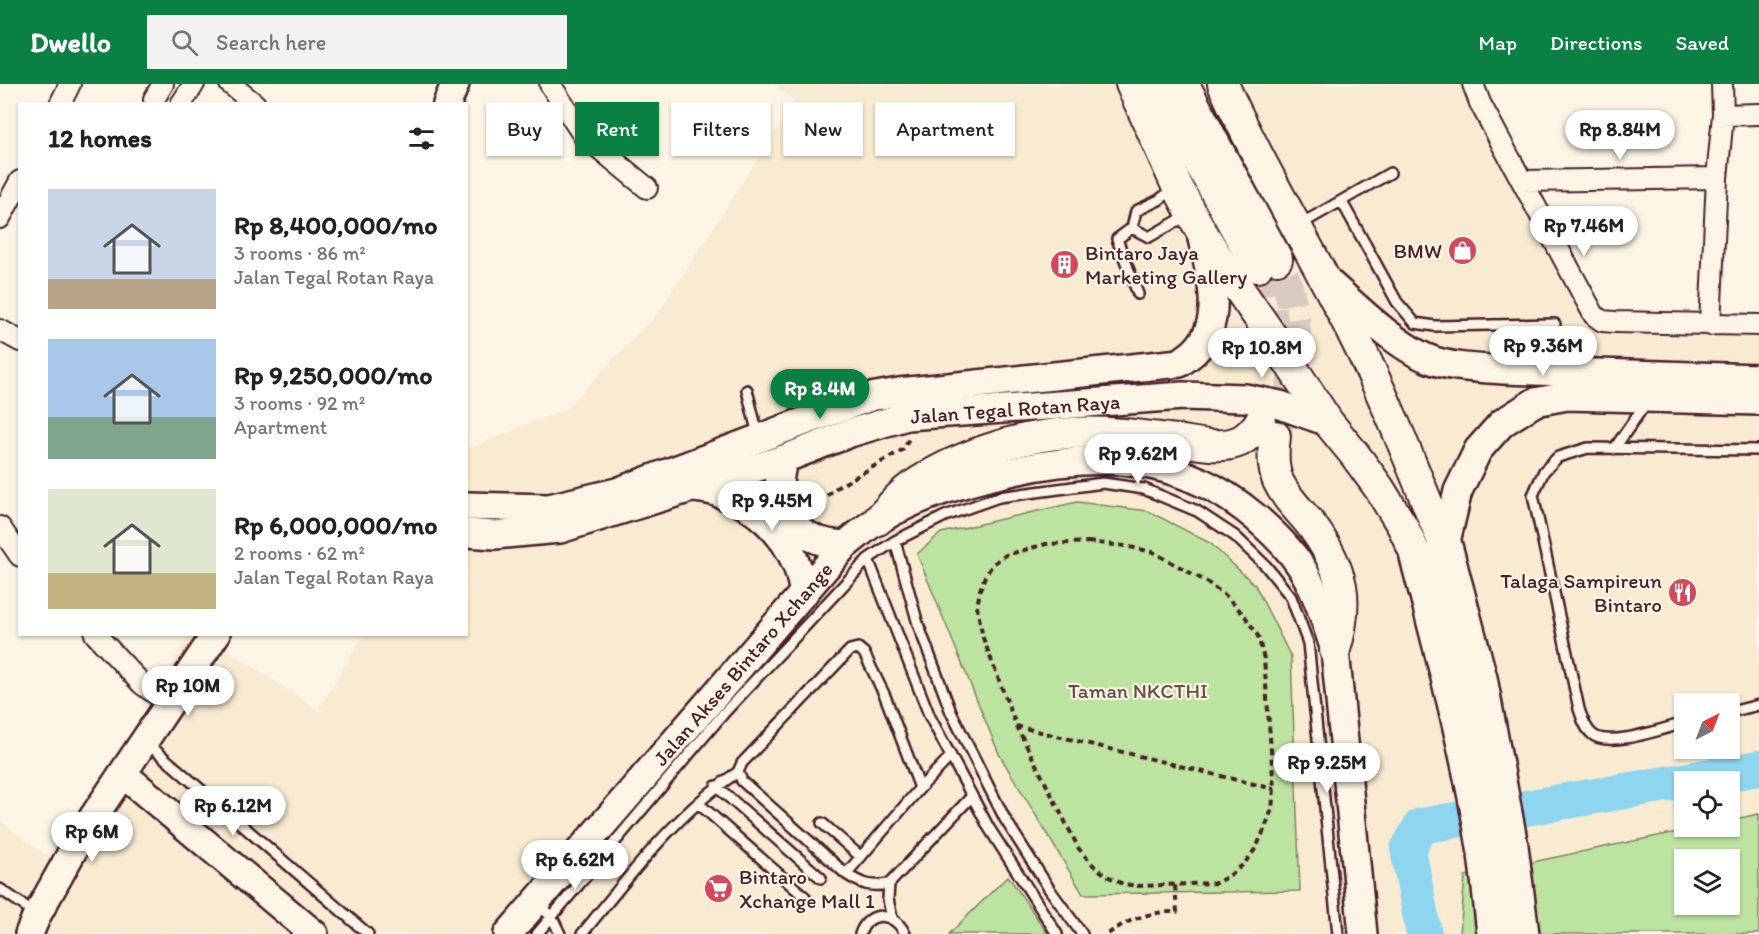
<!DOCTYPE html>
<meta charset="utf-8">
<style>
body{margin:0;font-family:Itim,sans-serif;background:#f2f2f2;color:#222;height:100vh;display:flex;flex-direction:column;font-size:22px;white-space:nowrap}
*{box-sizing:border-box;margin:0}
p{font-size:20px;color:#767676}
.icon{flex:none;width:33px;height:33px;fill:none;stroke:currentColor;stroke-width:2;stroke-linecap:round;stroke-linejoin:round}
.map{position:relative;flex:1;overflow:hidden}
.panel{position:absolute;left:18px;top:18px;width:450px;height:534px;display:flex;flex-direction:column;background:#fff;border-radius:0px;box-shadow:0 2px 4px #0004}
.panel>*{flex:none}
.banner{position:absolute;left:486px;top:18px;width:570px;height:54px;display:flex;gap:12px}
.needle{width:39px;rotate:42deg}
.controls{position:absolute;left:1674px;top:609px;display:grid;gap:12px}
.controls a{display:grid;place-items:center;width:66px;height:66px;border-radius:0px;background:#fff;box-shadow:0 2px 4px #0004;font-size:30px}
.price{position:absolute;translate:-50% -51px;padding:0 14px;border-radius:21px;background:#fff;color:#222;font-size:20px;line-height:39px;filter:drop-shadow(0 2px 3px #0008)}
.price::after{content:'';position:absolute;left:50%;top:36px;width:18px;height:14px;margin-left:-9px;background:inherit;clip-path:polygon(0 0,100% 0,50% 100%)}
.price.active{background:#0b8043;color:#fff}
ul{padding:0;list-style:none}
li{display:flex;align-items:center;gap:18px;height:150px;padding:0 30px}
li span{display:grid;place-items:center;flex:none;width:168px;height:120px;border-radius:0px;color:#555}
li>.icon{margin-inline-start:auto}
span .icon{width:72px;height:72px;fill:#fffc;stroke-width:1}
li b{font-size:26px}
h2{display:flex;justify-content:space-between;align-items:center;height:72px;padding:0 30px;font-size:26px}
.pill{padding:0 21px;border-radius:0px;background:#fff;box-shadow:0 2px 4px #0004;font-size:21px;line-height:54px}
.pill.active{background:#0b8043;color:#fff}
header{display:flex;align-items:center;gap:36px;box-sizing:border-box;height:84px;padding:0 30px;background:#0b8043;color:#fff}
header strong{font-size:28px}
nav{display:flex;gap:33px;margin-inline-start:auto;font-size:21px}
.search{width:420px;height:54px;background:#f2f2f2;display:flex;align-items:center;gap:15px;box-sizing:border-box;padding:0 21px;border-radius:0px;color:#767676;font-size:22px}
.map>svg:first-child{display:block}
</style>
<header>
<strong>Dwello</strong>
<div class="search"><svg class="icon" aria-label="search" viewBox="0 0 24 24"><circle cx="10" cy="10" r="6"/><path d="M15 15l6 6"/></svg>Search here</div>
<nav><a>Map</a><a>Directions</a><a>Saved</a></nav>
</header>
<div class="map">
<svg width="1759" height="850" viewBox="0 0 1759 850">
<rect width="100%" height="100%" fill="#fcf5e5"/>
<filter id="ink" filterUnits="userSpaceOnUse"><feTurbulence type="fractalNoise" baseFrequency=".0167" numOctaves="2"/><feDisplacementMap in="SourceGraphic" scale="12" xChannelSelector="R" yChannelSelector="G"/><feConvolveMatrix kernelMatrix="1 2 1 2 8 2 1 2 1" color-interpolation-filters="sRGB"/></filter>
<g filter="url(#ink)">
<path fill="#f8ebd1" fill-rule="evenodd" d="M773 0H1468L1471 12 1598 250 1759 253V730L1730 736V698H1684V742L1701 743 1465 792 1460 850H0V736L46 772 102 696H110L188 551H211L228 566 318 626 363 551 466 550 467 365 566 325 659 228 795 17ZM1684 620H1730V664H1684Z"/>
<path fill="#bce39f" stroke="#838165" stroke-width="1.5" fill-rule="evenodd" d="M1077 418 1148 427 1210 459 1255 501 1291 573 1300 807 1083 810 999 670 917 470 941 449Z
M1759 730V850H1460L1465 792 1701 743 1730 742V736ZM1684 776H1730V820H1684Z
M1008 792 1048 850H949Z"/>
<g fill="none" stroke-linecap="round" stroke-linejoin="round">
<path stroke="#8ed5f0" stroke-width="36" d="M1424 850 1408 765 1421 742 1759 684"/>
<path stroke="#d8cac0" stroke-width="30" stroke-dasharray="30 15" stroke-linecap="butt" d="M1257 183C1270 209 1275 236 1275 265
M1275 352C1280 335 1287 319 1291 302 1301 260 1296 214 1277 175"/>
<defs>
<path id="service" d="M1342 118 1397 218 1415 239 1435 242 1555 240
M1301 140 1390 89
M1132 144 1149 153 1188 131
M1138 210 1117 155 1132 144 1136 127 1159 116 1173 105
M747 306 758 351
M1614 365 1646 319
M895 457 918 540 951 628 1005 735 1050 806 1082 850
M868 475 930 633 989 744 1057 850
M1730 628 1759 621
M1684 639C1665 644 1607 665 1592 650 1585 644 1582 634 1579 625L1533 411 1544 387 1558 373 1588 364 1759 366
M147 659 368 850
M716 702 821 794
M920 704 885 612 864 569 858 564 850 566 742 679 738 688 742 697 846 790C863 801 870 803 889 800L972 712
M698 719 805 813
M822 739 861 773
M846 790 920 704 951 672
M889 800 888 815 892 834
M0 805 35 829
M537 820 552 833 560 850
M537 850 724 629 868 475 895 457 945 432 999 413 1103 399 1144 405 1197 427 1235 452 1266 482 1291 513 1308 559 1338 850
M582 850C628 794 677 728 738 688
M860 850C869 825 895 828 905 850"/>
<path id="minor" d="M230 0 255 20
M550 0 583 51 647 104
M1473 0 1480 19 1594 231 1602 237 1615 238 1759 241
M154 15 163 0
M60 20 70 0
M181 20 194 0
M1723 31 1759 30
M1523 97 1717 94
M0 134 20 97
M1710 241 1717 94 1723 31 1722 0
M0 246 20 257
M0 443 20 472
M95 550 142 600 170 620"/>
<g id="secondary">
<path d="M447 20 455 0"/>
<path d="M1327 197C1354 221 1396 262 1429 275 1452 284 1479 284 1503 286L1759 294"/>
<path d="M784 375C768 423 795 459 845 461"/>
<path d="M694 404C703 405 713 406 721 410 755 422 784 448 797 482 800 490 802 500 804 509"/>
<path d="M466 422 549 424 617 408 829 328 870 313 899 308 1180 279C1184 275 1190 272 1195 267 1225 238 1211 190 1202 155"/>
<path id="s1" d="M466 449 495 451 560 445 784 375 850 349 907 332 1183 312 1245 314 1280 321 1328 338"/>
<path d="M1445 462 1458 407 1478 366 1502 339 1535 318 1567 312 1759 317"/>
<path d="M123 690 314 850"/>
<path d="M29 850 37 831 82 750 216 550"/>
<path id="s2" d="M508 850 845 461C856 453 866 443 878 436 920 411 966 397 1014 387 1104 367 1180 371 1254 432 1274 449 1295 469 1307 493 1319 516 1327 541 1335 566L1363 850"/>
</g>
<path id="primary" d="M1131 0 1177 102 1200 145 1220 178 1271 251 1328 338 1355 371 1379 404 1403 443 1417 473
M1160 0 1193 67 1257 183
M1184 0 1214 59 1277 175
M1223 0C1262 87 1313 168 1355 254 1389 321 1416 393 1445 462
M1275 352C1273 367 1272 382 1278 397 1285 412 1297 424 1308 437 1323 456 1336 478 1341 502 1345 524 1341 545 1335 566
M878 436C888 426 898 412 910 404 953 373 1020 351 1072 349 1104 347 1136 351 1168 355 1191 357 1218 367 1240 357 1248 353 1255 345 1260 338"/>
<path id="motorway" d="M1445 462 1480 594 1511 762 1522 850
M1417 473C1442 569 1468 665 1484 763 1488 792 1491 821 1494 850"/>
</defs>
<use href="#service" stroke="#4a1f2b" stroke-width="14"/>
<use href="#minor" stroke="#4a1f2b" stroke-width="24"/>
<use href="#secondary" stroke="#4a1f2b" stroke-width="32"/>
<use href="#primary" stroke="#4a1f2b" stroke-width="34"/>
<use href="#motorway" stroke="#4a1f2b" stroke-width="38"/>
<path stroke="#4a1f2b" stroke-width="4" stroke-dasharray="6 4.5" stroke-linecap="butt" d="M811 425 836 404 904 365 909 354
M1088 458 1125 462 1153 468 1207 498 1226 512 1245 532 1258 552 1264 575 1274 705 1272 725 1265 744 1256 764 1244 780 1229 792 1216 799 1138 802 1123 800 1109 793 1095 783 1079 765 1016 641 983 554 977 523 980 506 985 492 993 480 1006 471 1046 460Z
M1016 642 1274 705
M1108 850C1128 835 1152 827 1177 828L1175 801"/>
<use href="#service" stroke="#fcf5e5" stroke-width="9"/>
<use href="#minor" stroke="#fcf5e5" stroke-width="20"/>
<use href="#secondary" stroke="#fcf5e5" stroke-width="27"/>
<use href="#primary" stroke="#fcf5e5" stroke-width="30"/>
<use href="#motorway" stroke="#fcf5e5" stroke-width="33"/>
</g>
</g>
<defs>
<symbol id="shop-disc" viewBox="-11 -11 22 22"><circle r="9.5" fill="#d1495b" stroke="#fcf5e5"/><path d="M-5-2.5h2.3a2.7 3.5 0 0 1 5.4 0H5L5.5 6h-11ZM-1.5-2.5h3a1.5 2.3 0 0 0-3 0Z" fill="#fff"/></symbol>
<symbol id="building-disc" viewBox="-11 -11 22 22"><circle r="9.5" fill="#d1495b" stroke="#fcf5e5"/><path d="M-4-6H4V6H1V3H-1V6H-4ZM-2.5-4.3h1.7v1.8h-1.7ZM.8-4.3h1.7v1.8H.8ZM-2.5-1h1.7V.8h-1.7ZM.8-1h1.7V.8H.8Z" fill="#fff"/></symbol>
<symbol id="restaurant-disc" viewBox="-11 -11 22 22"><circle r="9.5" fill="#d1495b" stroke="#fcf5e5"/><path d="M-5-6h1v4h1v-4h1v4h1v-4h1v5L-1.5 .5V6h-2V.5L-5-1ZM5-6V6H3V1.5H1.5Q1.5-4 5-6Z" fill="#fff"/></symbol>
<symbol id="supermarket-disc" viewBox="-11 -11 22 22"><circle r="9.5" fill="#d1495b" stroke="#fcf5e5"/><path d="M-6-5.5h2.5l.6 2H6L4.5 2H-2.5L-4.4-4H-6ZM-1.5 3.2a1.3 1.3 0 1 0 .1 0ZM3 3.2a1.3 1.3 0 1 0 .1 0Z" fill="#fff"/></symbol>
</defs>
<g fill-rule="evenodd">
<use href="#shop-disc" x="1446" y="150" width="33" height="33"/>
<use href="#building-disc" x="1048" y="164" width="33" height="33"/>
<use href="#restaurant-disc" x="1666" y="492" width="33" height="33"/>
<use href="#supermarket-disc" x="702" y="788" width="33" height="33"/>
</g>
<g text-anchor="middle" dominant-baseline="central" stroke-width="4.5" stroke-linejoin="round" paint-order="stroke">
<g font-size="21" fill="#4a1f2b" stroke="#fcf5e5" text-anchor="end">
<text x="1442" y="166">BMW</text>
<text x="1085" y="168" text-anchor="start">Bintaro Jaya<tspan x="1085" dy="24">Marketing Gallery</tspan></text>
<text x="1662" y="496">Talaga Sampireun<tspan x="1662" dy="24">Bintaro</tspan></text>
<text x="739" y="792" text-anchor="start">Bintaro<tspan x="739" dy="24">Xchange Mall 1</tspan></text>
</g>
<g font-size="21" fill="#4a1f2b" stroke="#fcf5e5">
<text stroke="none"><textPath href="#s1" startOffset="568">Jalan Tegal Rotan Raya</textPath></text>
<text stroke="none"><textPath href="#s2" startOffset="358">Jalan Akses Bintaro Xchange</textPath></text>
</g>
<g font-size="21" fill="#665048" stroke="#fcf5e5">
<text x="1138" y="606">Taman NKCTHI</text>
</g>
</g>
</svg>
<div class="controls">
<a><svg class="needle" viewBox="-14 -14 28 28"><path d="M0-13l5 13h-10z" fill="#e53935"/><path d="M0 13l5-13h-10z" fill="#767676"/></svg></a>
<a><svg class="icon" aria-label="locate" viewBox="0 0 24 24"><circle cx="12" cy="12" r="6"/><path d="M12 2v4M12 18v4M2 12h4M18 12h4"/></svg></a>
<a><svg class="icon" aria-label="layers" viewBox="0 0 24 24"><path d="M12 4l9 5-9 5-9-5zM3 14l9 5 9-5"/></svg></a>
</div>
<b class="price" style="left:1620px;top:77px">Rp 8.84M</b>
<b class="price" style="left:1584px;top:173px">Rp 7.46M</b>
<b class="price" style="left:1543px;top:293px">Rp 9.36M</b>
<b class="price" style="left:1262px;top:295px">Rp 10.8M</b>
<b class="price active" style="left:820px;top:336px">Rp 8.4M</b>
<b class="price" style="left:1138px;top:401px">Rp 9.62M</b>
<b class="price" style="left:772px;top:448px">Rp 9.45M</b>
<b class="price" style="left:188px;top:633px">Rp 10M</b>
<b class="price" style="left:1327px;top:710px">Rp 9.25M</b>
<b class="price" style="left:233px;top:753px">Rp 6.12M</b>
<b class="price" style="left:92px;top:779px">Rp 6M</b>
<b class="price" style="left:575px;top:807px">Rp 6.62M</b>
<div class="banner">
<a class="pill">Buy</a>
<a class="pill active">Rent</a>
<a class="pill">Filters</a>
<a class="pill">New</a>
<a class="pill">Apartment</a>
</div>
<section class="panel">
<h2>12 homes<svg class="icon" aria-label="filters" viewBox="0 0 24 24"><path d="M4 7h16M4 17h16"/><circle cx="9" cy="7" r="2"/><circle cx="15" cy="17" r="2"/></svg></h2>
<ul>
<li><span style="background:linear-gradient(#c9d6e8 75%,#b9a48a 0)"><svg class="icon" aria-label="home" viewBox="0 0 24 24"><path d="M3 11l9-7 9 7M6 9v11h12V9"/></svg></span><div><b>Rp 8,400,000/mo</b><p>3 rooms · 86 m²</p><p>Jalan Tegal Rotan Raya</p></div></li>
<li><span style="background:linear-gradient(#a9c7e8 65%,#7fa58c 0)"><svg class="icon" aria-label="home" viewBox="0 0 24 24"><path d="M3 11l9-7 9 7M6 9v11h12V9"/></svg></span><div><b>Rp 9,250,000/mo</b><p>3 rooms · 92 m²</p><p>Apartment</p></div></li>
<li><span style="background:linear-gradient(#dfe7d0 70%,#c2b280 0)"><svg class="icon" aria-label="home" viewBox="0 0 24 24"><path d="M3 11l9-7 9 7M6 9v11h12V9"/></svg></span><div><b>Rp 6,000,000/mo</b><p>2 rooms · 62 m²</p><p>Jalan Tegal Rotan Raya</p></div></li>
</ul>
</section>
</div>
